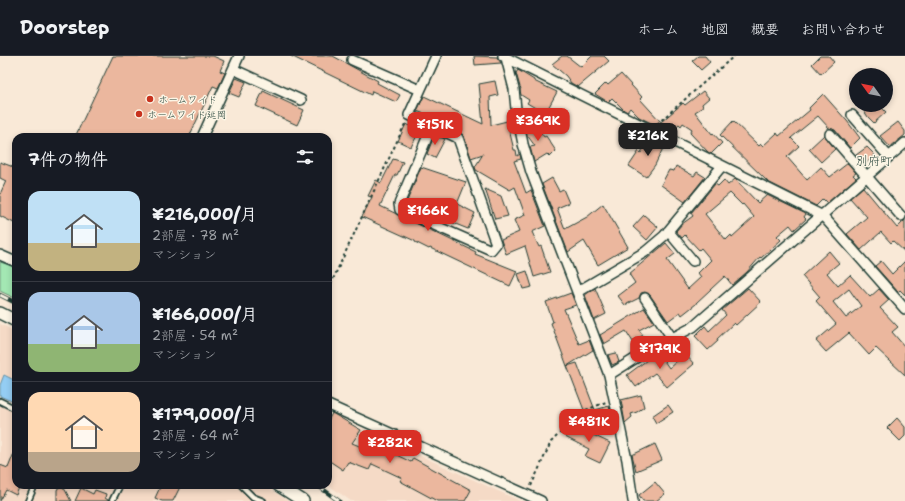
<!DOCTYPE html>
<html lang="ja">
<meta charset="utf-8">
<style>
body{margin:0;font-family:"Shantell Sans","Klee One",sans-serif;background:#20242c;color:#f1f3f6;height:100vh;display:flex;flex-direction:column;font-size:15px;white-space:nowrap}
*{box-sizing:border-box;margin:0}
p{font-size:13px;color:#9ea1a6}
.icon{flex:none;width:22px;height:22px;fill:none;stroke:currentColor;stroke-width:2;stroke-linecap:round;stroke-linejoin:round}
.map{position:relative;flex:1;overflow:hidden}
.sheet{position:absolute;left:12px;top:77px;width:320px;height:356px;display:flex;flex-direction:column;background:#171b24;border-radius:12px;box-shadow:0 2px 6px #0003}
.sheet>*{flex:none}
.needle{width:26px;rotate:303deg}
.buttons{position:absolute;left:849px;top:12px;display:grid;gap:8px}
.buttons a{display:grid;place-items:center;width:44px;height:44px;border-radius:50%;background:#171b24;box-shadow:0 2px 6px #0003;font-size:20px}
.price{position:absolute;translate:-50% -34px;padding:0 9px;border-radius:8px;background:#d93025;color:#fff;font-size:13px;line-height:26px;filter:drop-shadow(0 1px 2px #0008)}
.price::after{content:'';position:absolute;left:50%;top:24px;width:12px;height:9px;margin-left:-6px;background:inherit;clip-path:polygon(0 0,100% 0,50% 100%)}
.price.current{background:#222;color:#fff}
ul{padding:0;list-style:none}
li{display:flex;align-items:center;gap:12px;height:100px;padding:0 16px}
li+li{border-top:1px solid #363941}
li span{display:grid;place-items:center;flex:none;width:112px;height:80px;border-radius:12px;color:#555}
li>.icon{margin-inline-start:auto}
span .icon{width:48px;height:48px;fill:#fffc;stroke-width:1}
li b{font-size:17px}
h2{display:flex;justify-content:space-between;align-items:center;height:48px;padding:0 16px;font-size:17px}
header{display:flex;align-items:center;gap:24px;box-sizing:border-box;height:56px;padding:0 20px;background:#171b24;border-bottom:1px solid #363941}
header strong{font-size:19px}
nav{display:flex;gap:22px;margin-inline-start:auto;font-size:14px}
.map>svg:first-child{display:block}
</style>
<header>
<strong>Doorstep</strong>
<nav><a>ホーム</a><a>地図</a><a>概要</a><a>お問い合わせ</a></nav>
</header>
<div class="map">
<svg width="905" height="445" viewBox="0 0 905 445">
<rect width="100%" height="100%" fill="#f9e9d7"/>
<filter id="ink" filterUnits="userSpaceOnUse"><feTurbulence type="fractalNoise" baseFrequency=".025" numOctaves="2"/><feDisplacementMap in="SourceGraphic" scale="8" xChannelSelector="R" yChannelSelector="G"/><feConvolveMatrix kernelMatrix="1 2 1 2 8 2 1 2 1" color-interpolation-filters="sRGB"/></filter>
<g filter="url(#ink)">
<path fill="#f5dac6" d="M0 268 16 276V429H264L288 445H0Z
M328 358 520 445H351L328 429Z"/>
<path fill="#a3e7b3" stroke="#619274" d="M0 206 16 211V239L15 242 0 235Z"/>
<path fill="#94cdf3" stroke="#6593a7" d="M4 319 16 325V341L14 346 0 340V329Z"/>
<path fill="#ebb79e" stroke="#1f3d34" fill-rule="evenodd" d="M113 0H213L224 5 220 15 225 17 218 32 213 30 189 81H75Z
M291 0H333L378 25 377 27 400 39 396 46 372 35 371 39Z
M474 0 497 1 501 7 475 9Z
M562 0H567L581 11 592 0H604L609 5 578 31 571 27 566 20 552 8Z
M698 0H705L710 6 701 14 692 5Z
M820 0H829L834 6 821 18 812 8Z
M518 14 534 24V25L557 36 546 56H542L527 47 529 44 521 39 520 34 521 32 520 31 516 17Z
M621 18 642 41 640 43 661 66 683 47 685 49 703 35 709 42 702 48 703 51 695 56 712 78 713 77 722 87 711 98 708 96 690 77 692 73 683 67 681 70 679 68 669 76 639 61 630 52 627 56 624 54 612 42 608 46 595 38 606 27 608 29Z
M236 22 246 26 239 41 229 37Z
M495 25 498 39 490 41 491 69 507 65 514 94H516L517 100 520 98 521 103 514 105 526 137 531 134 545 170 532 176 539 191 541 190 550 216 534 221 525 190 506 198 501 184 519 176 514 164 525 159 515 131 510 134 476 114 475 111 483 98 471 102 464 80 460 76 456 62 452 69 417 55 424 40 483 68 479 28Z
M263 35 304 54 297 69 256 50Z
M823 38 847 65 860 82 850 92 835 74 829 72 818 60 791 82 799 90 787 101 807 124 821 111 830 121 848 107 856 117 853 119 856 122 827 147 823 143 816 150 768 126 720 79 733 65 759 90 761 88 763 90 777 77 779 80 810 54 809 52Z
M860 49H879L886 56 874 67 868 61Z
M531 62 544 81 546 80 556 95 550 101 547 98 534 106 530 91 535 90 527 79 525 66Z
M898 66 905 75V79L890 91 880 80Z
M406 68 420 74 411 91 398 85Z
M824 79 835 93 821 106 809 93Z
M434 80 445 83 435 102 427 98Z
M649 80 665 88 655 109 646 121 629 110 639 95 641 97Z
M867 91 875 99 864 109 856 99Z
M393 103 403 106 397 119H395L380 150 476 196 475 198 517 215 510 230 430 192 429 193 415 186V185L362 161 372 141 368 140 376 124 381 127Z
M0 106 16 112V168L0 160V138L6 125 0 122Z
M676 110 694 120 697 116 705 121 685 146 661 129 669 114 674 115Z
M421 111 466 126 457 148 475 157 468 173 443 163 442 166 432 161 435 154 417 146 414 153 405 150Z
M552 122 559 135 563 133 569 147 557 152 565 173 587 161 603 148 628 191 598 209 584 185 568 196 542 128Z
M735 123 758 147 767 139 806 158 804 161 806 163 794 174 790 169 777 180 781 184 761 202 760 201 747 216 732 229 725 220 696 247V248L682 259 680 256 668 265 650 239 645 236 641 237 639 242 625 249 618 240 635 227 629 218 666 187 675 198 667 204 688 233 701 221 698 217 711 204 701 192 699 194 685 179 682 182 676 175 682 168 693 160 691 157 715 128 718 130 724 124 728 129ZM730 137 742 149 743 148 754 161 732 181 731 179 726 184 705 158Z
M863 131 897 172 905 164V196L893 185 891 187 881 176 861 194 847 178 867 161 850 142Z
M485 133 501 140 508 160 495 163Z
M644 159 658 171 647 184 633 171Z
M829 195 839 207 827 217 838 230 850 219 870 241 879 233 889 244 880 252 898 271 892 276 905 291V319L876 292 869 299 849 277 826 296 816 285 836 268 816 245 820 241 802 220ZM849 233 861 250 846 262 833 246Z
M881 205 892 218 905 205V239L900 234 898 236 875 210Z
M527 215 532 231 523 233 518 218Z
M595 232 606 258 594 264 585 239Z
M748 232 761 246 736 269 734 267 717 283 718 285 708 294 695 280 705 270 709 275 726 259 722 254Z
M571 237 576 249 564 253 579 288 589 284 593 294 567 310 551 267 553 266 546 246Z
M644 252 654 266 639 274 643 279 633 286 626 275 604 288 600 279Z
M658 296 669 312 685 298 694 308 667 331 655 317 636 331 627 319 647 304 646 303Z
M616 297 619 306 612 309 608 299Z
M577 307 595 354 609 350 612 362 589 367 567 310Z
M641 339 644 351 637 356 631 358 632 361 625 367 621 344Z
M668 349 673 356 656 367 652 360Z
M332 357 361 374 352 387 379 398 382 392 411 406 413 402 471 434 465 445H437L400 425 402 422 372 408 369 414 348 406 343 414 328 404V365Z
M897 362 905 371V380L900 385 887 372Z
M572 369 610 387 600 407 585 400 589 393 565 381Z
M655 388 662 404 636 415 632 399Z
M16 392V429H20L16 439 6 434 0 445V409L8 412Z
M655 426 665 438 656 445H643L639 439Z
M161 429H181L173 445H162L155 442Z
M61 431 64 432 71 445H57V434L58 432Z
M81 432 93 438 95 434 106 438 105 442 108 444V445H75Z"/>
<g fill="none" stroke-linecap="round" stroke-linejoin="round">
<defs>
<path id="service" d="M0 345 16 353
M241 429 253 441 263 445
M28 445 35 429
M112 445 119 431"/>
<path id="minor" d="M503 0 823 160 905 253
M506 2 514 33 516 53 523 88 531 116 609 319 627 404 633 445
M352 4 420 34
M233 13 301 44
M852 59 889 101
M432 70 399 148 400 154 491 194 496 188 458 82 409 59 436 0
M830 78 901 160
M202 81 239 0
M668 175 693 205
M0 199 16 206
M577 236 645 196 664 180 722 110
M645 242 672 282
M609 319 644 297 693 271 905 87
M328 349 541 445"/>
<path id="tertiary" d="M0 257 16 265
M278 429 303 445"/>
</defs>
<use href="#service" stroke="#1f3d34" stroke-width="8"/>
<use href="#minor" stroke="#1f3d34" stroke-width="12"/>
<use href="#tertiary" stroke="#1f3d34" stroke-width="14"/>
<path stroke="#1f3d34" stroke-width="2" stroke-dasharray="3 3" stroke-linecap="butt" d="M657 68 734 0
M328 234 405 68
M531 430 551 386 581 356 606 346"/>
<use href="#service" stroke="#fcf5e5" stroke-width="4.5"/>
<use href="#minor" stroke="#fcf5e5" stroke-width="9"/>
<use href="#tertiary" stroke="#fcf5e5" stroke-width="11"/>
<defs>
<path id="rail" d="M0 239 16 247
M317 429 339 445"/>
</defs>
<use href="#rail" stroke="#1f3d34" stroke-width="4.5"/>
<use href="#rail" stroke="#fcf5e5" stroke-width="3" stroke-dasharray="9" stroke-linecap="butt"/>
</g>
</g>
<g fill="#c8321e" stroke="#fcf5e5" stroke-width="1.5">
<circle cx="150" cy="43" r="4"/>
<circle cx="139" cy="58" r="4"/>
</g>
<g text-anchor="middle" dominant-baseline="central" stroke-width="3" stroke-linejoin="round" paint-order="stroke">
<g font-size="10" fill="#1f3d34" stroke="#fcf5e5" text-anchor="start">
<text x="158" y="43">ホームワイド</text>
<text x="147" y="58">ホームワイド延岡</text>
</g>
<g font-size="12" fill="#1f3d34" stroke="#fcf5e5">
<text x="874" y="105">別府町</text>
</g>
</g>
</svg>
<div class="buttons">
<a><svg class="needle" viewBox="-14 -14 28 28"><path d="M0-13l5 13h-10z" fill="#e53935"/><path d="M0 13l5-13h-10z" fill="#9ea1a6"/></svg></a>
</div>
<b class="price" style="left:538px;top:86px">¥369K</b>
<b class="price" style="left:435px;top:90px">¥151K</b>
<b class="price current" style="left:648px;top:101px">¥216K</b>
<b class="price" style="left:428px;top:176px">¥166K</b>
<b class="price" style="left:660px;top:314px">¥179K</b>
<b class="price" style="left:589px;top:387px">¥481K</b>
<b class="price" style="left:390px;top:408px">¥282K</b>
<section class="sheet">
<h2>7件の物件<svg class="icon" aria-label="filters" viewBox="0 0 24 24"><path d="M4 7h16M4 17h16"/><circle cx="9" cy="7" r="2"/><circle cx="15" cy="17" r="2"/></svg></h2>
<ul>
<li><span style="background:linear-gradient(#bfe0f5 65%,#c2b280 0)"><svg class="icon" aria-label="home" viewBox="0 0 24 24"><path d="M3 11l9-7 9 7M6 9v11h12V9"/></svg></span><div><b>¥216,000/月</b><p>2部屋 · 78 m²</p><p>マンション</p></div></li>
<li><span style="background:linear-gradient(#a9c7e8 65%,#8fb573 0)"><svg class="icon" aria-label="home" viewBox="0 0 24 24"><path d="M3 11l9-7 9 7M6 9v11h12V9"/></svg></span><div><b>¥166,000/月</b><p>2部屋 · 54 m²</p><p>マンション</p></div></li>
<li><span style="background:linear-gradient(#ffd9b3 75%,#b9a48a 0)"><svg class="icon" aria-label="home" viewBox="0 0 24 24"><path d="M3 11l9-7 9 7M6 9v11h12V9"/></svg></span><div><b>¥179,000/月</b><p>2部屋 · 64 m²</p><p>マンション</p></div></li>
</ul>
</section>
</div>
